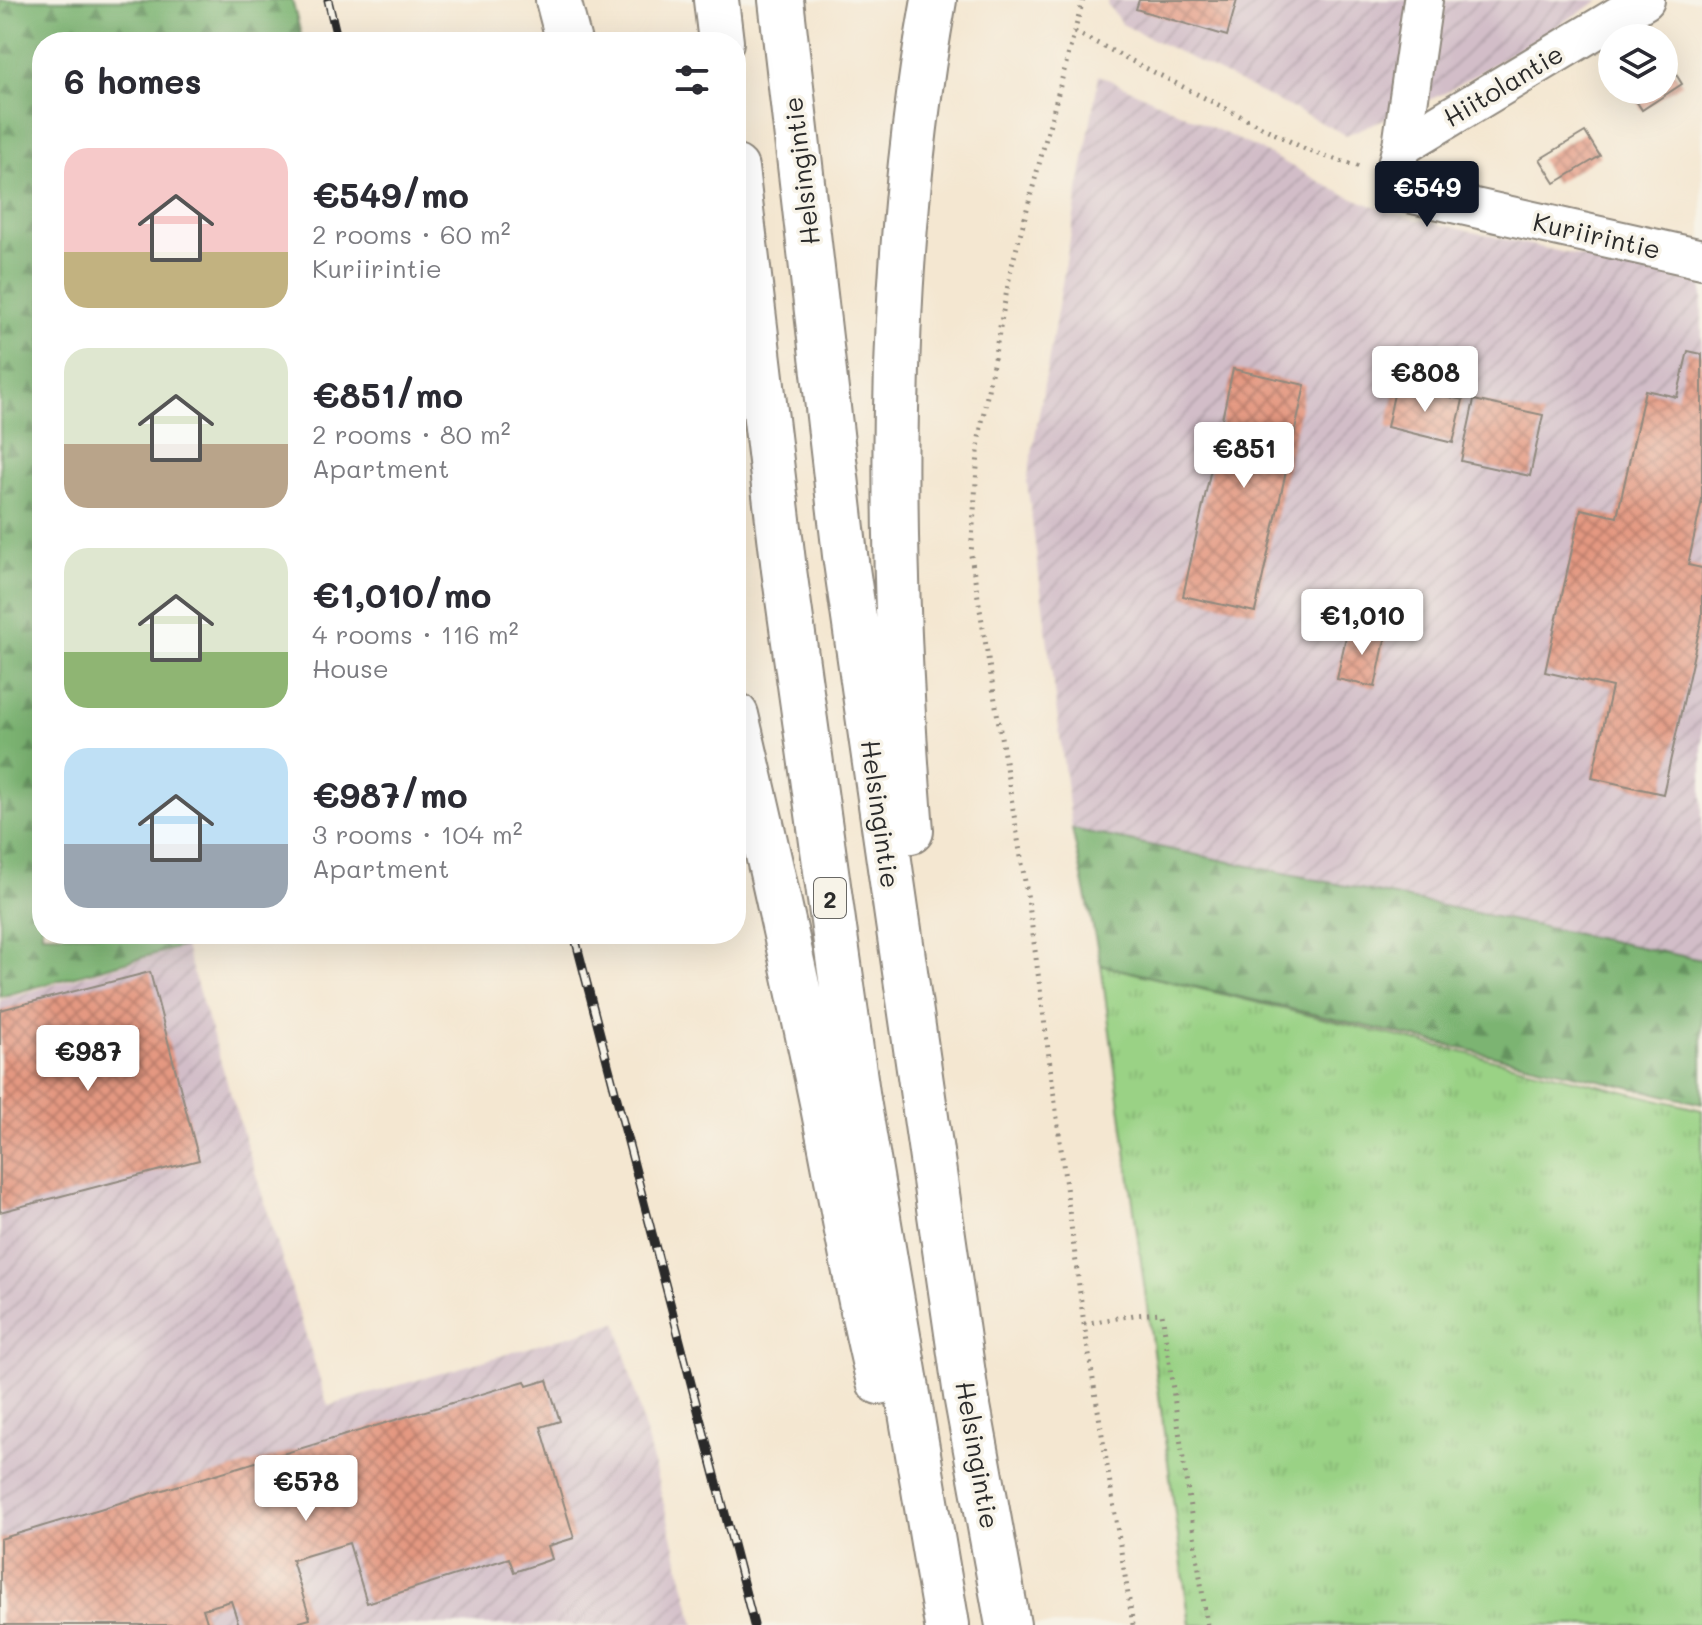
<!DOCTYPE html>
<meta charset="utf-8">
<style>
body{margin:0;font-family:Mali,sans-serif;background:#f2f2f3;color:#2b2b33;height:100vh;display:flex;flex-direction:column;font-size:30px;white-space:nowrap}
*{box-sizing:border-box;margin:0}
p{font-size:26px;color:#7c7c81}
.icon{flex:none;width:44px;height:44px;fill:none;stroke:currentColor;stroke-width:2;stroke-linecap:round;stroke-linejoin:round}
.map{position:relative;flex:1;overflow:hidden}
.drawer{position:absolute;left:32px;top:32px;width:714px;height:912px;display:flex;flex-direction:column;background:#fff;border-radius:32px;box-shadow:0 8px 32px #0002}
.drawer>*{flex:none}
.tools{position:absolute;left:1598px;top:24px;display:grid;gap:16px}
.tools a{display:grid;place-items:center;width:80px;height:80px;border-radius:50%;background:#fff;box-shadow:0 8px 32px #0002;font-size:40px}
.price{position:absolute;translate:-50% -68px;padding:0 18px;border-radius:8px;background:#fff;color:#222;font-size:26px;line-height:52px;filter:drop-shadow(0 2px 4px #0008)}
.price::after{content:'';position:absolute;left:50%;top:48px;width:24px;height:18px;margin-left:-12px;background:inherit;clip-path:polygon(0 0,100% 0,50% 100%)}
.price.active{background:#111827;color:#fff}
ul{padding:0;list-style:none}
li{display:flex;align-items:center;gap:24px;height:200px;padding:0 32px}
li span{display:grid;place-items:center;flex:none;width:224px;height:160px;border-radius:24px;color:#555}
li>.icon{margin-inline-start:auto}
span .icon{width:96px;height:96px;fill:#fffc;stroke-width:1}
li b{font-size:34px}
h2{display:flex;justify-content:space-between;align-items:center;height:96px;padding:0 32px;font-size:34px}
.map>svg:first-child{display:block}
</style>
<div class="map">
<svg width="1702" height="1625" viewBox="0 0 1702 1625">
<defs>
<pattern id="industrial-furrows" width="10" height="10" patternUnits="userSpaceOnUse" patternTransform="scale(2)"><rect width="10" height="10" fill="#d2bdc8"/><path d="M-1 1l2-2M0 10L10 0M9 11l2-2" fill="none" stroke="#b4a3ac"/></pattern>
<pattern id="grass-tufts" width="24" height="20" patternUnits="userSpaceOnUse" patternTransform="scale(2)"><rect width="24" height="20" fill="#9ad285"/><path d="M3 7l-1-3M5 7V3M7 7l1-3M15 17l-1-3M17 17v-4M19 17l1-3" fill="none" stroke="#85b473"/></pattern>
<pattern id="forest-firs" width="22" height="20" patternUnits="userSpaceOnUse" patternTransform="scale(2)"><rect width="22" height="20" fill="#7bb472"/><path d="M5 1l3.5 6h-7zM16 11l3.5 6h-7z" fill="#65935e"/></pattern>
<pattern id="building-cross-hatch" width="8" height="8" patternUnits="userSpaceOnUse" patternTransform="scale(2)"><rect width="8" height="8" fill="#e49881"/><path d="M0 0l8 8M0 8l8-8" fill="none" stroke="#b97c6a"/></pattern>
</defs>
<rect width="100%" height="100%" fill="#f7f3e8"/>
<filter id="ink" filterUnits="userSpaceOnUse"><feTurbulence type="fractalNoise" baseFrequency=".0125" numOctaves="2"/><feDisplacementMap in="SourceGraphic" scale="16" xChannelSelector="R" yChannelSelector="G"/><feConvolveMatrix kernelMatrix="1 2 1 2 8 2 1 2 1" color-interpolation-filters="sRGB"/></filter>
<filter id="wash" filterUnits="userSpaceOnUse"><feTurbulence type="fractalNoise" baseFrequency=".006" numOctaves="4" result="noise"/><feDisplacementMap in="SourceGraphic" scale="32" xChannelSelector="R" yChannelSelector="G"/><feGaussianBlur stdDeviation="1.8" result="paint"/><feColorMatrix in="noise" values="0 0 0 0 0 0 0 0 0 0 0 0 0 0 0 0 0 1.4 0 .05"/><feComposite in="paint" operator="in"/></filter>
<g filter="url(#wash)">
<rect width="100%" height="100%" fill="#f4e7d1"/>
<path fill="url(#industrial-furrows)" d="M1108 0H1600L1445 93 1346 135 1122 24 1107 4Z
M1099 75 1265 152 1339 192 1390 213 1702 284V960L1072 829 1027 482Z
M185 947 328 1406 617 1322 695 1625H0V1000Z"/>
<path fill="url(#grass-tufts)" stroke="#627e58" stroke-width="2" d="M1101 965 1702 1110V1625H1190Z"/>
<path fill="url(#forest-firs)" stroke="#53704e" stroke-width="2" d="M0 0H292L303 42H42V934H227L0 997Z
M1072 829 1702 960V1104L1101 965Z"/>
<g id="blocks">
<path fill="url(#building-cross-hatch)" d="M1139 0H1237L1227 36 1136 9Z
M1664 55 1682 84 1642 110 1629 90H1664Z
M1585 132 1600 156 1555 183 1540 159Z
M1688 351 1702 354V500L1688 565 1702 568V617L1663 794 1592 778 1612 687 1545 672 1581 509 1617 517 1645 390 1677 397Z
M1233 369 1305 385 1255 612 1183 596Z
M1396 385 1463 400 1453 443 1387 427Z
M1474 400 1543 415 1530 476 1461 461Z
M1348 627 1386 635 1375 687 1337 679Z
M150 972 199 1160 0 1212V1010Z
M547 1380 560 1421 541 1427 574 1538 548 1546 552 1559 514 1572 509 1558 367 1603 349 1543 292 1560 310 1619 289 1625H239L231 1601 203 1609 208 1625H0V1539L525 1381 527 1386Z"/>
</g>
</g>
<g filter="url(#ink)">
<use href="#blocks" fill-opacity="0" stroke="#90897e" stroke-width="2"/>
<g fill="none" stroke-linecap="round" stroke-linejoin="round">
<defs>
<path id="minor" d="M1423 0 1402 146 1394 177 1404 192 1702 259
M1402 146 1645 0"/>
<path id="trunk" d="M558 0 569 42
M716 0 721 42
M781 0 845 555 966 1395 1008 1625
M736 168 784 570 858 1100 947 1625
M736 715C766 844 795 972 822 1102 841 1195 856 1289 879 1382
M911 831C889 554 885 274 934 0"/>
</defs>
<use href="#minor" stroke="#90897e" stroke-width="42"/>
<use href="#trunk" stroke="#90897e" stroke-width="48"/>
<path stroke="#90897e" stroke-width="5" stroke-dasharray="2 6" stroke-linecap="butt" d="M1083 0 1011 269 979 438 971 555 1030 912 1084 1324 1133 1625
M1075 32 1309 151 1363 168
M1084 1324 1134 1315 1162 1313 1207 1625"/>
<use href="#minor" stroke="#fff" stroke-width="38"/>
<use href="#trunk" stroke="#fff" stroke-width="44"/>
<defs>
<path id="rail" d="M328 0 338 42
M574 934 754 1625"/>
</defs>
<use href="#rail" stroke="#2b2b2b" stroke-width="9"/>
<use href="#rail" stroke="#f7f3e8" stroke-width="6" stroke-dasharray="18" stroke-linecap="butt"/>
</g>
</g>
<g text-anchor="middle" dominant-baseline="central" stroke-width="7" stroke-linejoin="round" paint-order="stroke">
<rect fill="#f7f3e8" stroke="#686764" stroke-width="2" x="814" y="878" width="32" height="40" rx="6"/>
<g font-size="24" font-weight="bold" fill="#2b2b2b">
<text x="830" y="898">2</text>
</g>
<g font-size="26" fill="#2b2b2b" stroke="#f7f3e8">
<text transform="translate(1503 85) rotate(-31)">Hiitolantie</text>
<text transform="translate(801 171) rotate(-97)">Helsingintie</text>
<text transform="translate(1597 235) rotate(13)">Kuriirintie</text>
<text transform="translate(881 814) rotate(82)">Helsingintie</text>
<text transform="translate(978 1455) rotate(80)">Helsingintie</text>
</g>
</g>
</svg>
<div class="tools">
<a><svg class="icon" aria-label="layers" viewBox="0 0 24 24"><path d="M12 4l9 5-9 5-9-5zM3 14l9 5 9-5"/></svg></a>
</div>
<b class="price active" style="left:1427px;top:229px">€549</b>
<b class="price" style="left:1425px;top:414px">€808</b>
<b class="price" style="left:1244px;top:490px">€851</b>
<b class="price" style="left:1362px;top:657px">€1,010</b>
<b class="price" style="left:88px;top:1093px">€987</b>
<b class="price" style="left:306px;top:1523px">€578</b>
<section class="drawer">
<h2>6 homes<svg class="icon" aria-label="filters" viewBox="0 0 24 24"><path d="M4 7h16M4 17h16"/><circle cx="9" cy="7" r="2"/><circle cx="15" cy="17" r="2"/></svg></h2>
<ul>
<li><span style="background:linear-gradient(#f6c9c9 65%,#c2b280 0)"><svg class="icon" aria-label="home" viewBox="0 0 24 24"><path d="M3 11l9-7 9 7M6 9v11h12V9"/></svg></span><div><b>€549/mo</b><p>2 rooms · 60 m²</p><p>Kuriirintie</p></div></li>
<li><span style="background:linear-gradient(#dfe7d0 60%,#b9a48a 0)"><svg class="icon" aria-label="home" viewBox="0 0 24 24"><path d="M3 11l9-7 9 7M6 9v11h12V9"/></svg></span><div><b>€851/mo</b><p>2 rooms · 80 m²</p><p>Apartment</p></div></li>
<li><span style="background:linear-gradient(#dfe7d0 65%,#8fb573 0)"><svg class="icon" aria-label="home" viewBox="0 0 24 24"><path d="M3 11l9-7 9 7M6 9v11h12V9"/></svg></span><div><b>€1,010/mo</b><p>4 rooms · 116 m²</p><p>House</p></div></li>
<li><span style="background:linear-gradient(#bfe0f5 60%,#9aa5b1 0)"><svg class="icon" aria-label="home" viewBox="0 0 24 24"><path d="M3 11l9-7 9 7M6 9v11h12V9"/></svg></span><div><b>€987/mo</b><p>3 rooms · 104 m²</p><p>Apartment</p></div></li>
</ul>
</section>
</div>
